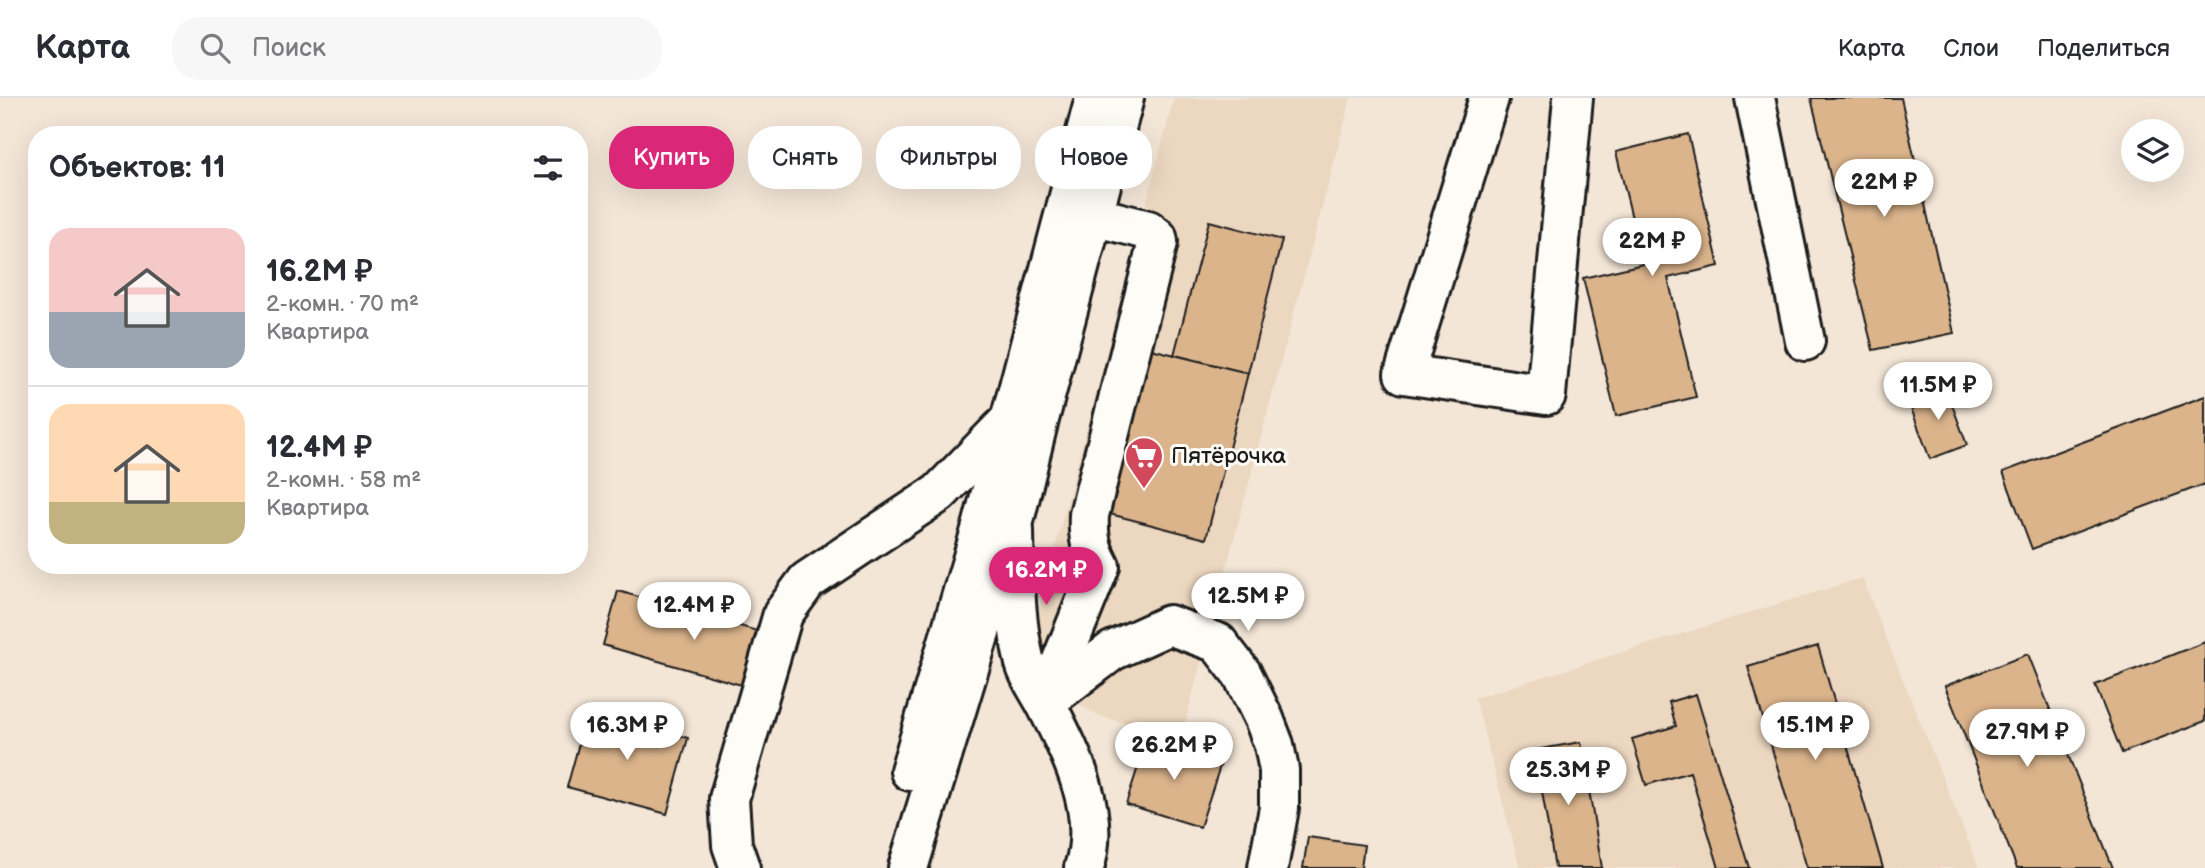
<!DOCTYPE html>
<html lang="ru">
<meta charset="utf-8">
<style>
body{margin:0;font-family:"Balsamiq Sans",sans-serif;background:#f7f7f7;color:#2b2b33;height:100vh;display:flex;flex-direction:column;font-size:26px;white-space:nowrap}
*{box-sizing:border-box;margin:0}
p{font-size:23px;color:#7c7c81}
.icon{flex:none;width:38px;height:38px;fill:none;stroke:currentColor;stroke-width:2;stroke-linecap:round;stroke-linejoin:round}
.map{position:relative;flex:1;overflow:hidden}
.side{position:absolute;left:28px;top:28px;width:560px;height:448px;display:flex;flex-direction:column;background:#fff;border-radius:28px;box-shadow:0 7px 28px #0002}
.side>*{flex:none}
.top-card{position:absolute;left:609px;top:28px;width:665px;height:63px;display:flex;gap:14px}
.controls{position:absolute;left:2121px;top:21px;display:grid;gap:14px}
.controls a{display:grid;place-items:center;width:63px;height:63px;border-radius:50%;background:#fff;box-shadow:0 7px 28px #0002;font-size:35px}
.price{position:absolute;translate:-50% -60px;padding:0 16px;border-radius:24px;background:#fff;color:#222;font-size:23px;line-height:46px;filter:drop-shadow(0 2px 4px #0008)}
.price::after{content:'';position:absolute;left:50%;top:42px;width:21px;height:16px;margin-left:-10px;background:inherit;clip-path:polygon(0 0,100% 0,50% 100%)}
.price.current{background:#db2777;color:#fff}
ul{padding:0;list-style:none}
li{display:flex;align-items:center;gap:21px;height:175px;padding:0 21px}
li+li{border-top:2px solid #e1e1e2}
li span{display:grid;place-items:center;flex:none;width:196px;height:140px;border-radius:21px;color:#555}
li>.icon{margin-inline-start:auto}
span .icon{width:84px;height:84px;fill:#fffc;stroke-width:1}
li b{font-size:30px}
h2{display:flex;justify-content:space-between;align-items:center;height:84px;padding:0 21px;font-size:30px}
.tag{padding:0 24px;border-radius:28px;background:#fff;box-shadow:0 7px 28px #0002;font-size:24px;line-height:63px}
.tag.current{background:#db2777;color:#fff}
header{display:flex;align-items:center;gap:42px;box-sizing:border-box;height:98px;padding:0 35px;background:#fff;border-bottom:2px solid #e1e1e2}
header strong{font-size:33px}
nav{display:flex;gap:38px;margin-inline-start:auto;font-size:24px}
.search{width:490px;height:63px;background:#f7f7f7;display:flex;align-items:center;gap:18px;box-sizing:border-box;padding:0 24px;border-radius:28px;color:#7c7c81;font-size:26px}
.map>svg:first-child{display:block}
</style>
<header>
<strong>Карта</strong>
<div class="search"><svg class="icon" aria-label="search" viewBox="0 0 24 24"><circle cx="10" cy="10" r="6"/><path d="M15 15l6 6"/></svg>Поиск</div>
<nav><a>Карта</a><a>Слои</a><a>Поделиться</a></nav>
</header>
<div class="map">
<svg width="2205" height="770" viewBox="0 0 2205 770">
<rect width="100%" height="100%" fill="#f3e6d7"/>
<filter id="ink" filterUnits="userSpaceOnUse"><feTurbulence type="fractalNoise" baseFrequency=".0143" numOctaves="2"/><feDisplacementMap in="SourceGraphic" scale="14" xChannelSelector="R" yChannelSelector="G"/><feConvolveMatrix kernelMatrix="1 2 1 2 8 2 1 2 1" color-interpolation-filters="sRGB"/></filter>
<g filter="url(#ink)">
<path fill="#ecd7c0" d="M1174 0H1351L1181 640 1100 618 1082 608 1069 598 1045 564 1038 538V514Z
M1862 480 1979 770H1520L1475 600Z"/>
<path fill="#dbb48c" stroke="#1c1c1c" stroke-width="2" d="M1811 0H1901L1954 235 1873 252Z
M1688 36 1719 168 1668 180 1696 299 1616 318 1583 180 1643 166 1616 54Z
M1209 123 1282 142 1248 275 1174 257Z
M1151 251 1248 275 1206 441 1110 416Z
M1945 288 1967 347 1930 361 1908 302Z
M2205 298V386L2032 451 2003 374Z
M618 493 785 541 769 595 603 547Z
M2205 544V623L2122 655 2095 587Z
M1818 548 1883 770H1807L1748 569Z
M2028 556 2113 770H2017L1945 588Z
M1696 596 1749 770H1719L1690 674 1646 687 1632 641 1676 628 1669 604Z
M588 613 688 640 667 716 567 689Z
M1148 638 1222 662 1200 729 1126 706Z
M1581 644 1602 770H1555L1535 652Z
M1308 739 1364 747 1361 770H1303Z"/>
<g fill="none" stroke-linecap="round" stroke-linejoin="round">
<defs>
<path id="minor" d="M1489 0 1404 276 1546 297 1573 0
M1755 0 1805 243
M1014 432C1015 477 1014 522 1025 565 1029 580 1040 594 1047 608 1072 657 1102 715 1084 770
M1046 603 1112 553 1169 527 1218 545 1242 576 1264 621 1274 647 1279 672V710L1268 770
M1045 604 1100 468C1090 450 1088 437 1089 417L1158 144 1157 139 1148 132 1093 118
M740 770 732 747 729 701 783 516 807 483 939 395 1009 323"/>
<path id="highway" d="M910 673 982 429 1095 0
M908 770 1014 423 1037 329 1124 0"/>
</defs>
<use href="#minor" stroke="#1c1c1c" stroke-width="44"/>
<use href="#highway" stroke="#1c1c1c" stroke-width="44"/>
<use href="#minor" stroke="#fdfcf7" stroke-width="38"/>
<use href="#highway" stroke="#fdfcf7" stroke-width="38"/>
</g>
</g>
<defs>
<symbol id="supermarket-pin" viewBox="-11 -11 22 30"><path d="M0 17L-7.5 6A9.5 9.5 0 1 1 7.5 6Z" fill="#d1495b" stroke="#fdfcf7"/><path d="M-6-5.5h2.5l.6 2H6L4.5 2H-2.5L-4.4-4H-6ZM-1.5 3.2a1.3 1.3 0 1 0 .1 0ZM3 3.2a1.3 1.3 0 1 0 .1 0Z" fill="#fff"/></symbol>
</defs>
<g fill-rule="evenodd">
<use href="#supermarket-pin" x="1122" y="336" width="44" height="60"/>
</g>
<g text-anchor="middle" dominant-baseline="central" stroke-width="6" stroke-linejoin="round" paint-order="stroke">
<g font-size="23" fill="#1c1c1c" stroke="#fdfcf7" text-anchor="start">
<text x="1171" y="358">Пятёрочка</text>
</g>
</g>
</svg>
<div class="controls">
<a><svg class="icon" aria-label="layers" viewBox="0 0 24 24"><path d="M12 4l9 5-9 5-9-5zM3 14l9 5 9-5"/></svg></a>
</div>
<b class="price" style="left:1884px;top:121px">22M ₽</b>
<b class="price" style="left:1652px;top:180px">22M ₽</b>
<b class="price" style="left:1938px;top:324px">11.5M ₽</b>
<b class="price current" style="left:1046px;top:509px">16.2M ₽</b>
<b class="price" style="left:1248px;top:535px">12.5M ₽</b>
<b class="price" style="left:694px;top:544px">12.4M ₽</b>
<b class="price" style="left:627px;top:664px">16.3M ₽</b>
<b class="price" style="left:1815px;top:664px">15.1M ₽</b>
<b class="price" style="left:2027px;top:671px">27.9M ₽</b>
<b class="price" style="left:1174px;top:684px">26.2M ₽</b>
<b class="price" style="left:1568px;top:709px">25.3M ₽</b>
<div class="top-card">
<a class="tag current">Купить</a>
<a class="tag">Снять</a>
<a class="tag">Фильтры</a>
<a class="tag">Новое</a>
</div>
<section class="side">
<h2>Объектов: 11<svg class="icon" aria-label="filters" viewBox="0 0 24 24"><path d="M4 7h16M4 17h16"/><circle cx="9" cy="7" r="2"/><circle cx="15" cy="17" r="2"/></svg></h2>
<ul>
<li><span style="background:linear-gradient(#f6c9c9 60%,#9aa5b1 0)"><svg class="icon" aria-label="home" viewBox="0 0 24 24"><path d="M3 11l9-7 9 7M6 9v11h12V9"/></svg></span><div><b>16.2M ₽</b><p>2-комн. · 70 m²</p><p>Квартира</p></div></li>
<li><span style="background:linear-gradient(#ffd9b3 70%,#c2b280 0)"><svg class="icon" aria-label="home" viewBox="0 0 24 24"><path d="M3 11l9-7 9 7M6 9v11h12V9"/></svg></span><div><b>12.4M ₽</b><p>2-комн. · 58 m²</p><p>Квартира</p></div></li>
</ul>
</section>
</div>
